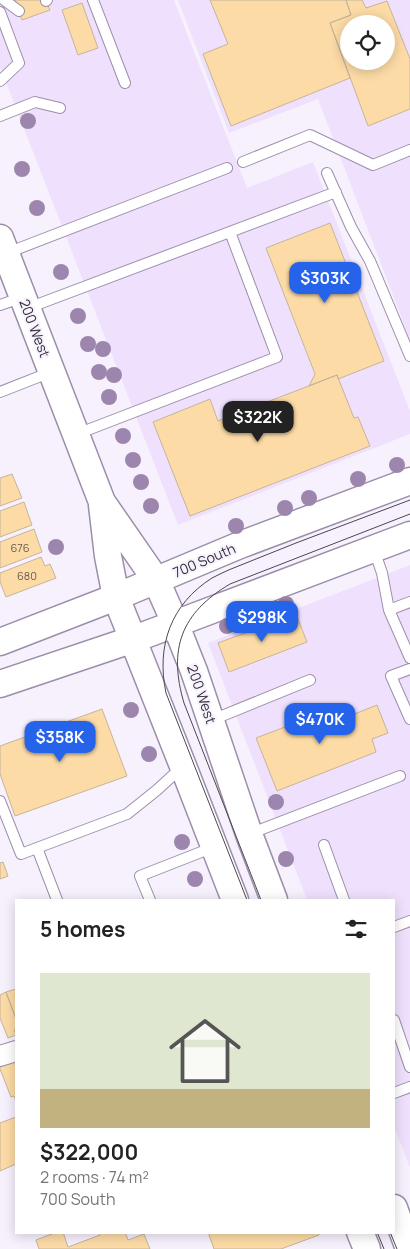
<!DOCTYPE html>
<meta charset="utf-8">
<style>
body{margin:0;font-family:Manrope,sans-serif;background:#f2f2f2;color:#222;height:100vh;display:flex;flex-direction:column;font-size:19px;white-space:nowrap}
*{box-sizing:border-box;margin:0}
p{font-size:16px;color:#767676}
.icon{flex:none;width:28px;height:28px;fill:none;stroke:currentColor;stroke-width:2;stroke-linecap:round;stroke-linejoin:round}
.map{position:relative;flex:1;overflow:hidden}
.details{position:absolute;left:15px;top:899px;width:380px;height:335px;display:flex;flex-direction:column;background:#fff;border-radius:0px;box-shadow:0 2px 12px #0003}
.details>*{flex:none}
.buttons{position:absolute;left:340px;top:15px;display:grid;gap:10px}
.buttons a{display:grid;place-items:center;width:55px;height:55px;border-radius:50%;background:#fff;box-shadow:0 2px 12px #0003;font-size:25px}
.price{position:absolute;translate:-50% -42px;padding:0 11px;border-radius:10px;background:#2563eb;color:#fff;font-size:16px;line-height:32px;filter:drop-shadow(0 1px 2px #0008)}
.price::after{content:'';position:absolute;left:50%;top:30px;width:15px;height:11px;margin-left:-8px;background:inherit;clip-path:polygon(0 0,100% 0,50% 100%)}
.price.on{background:#222;color:#fff}
ul{padding:0;list-style:none}
li{display:grid;align-content:center;gap:10px;height:265px;padding:0 25px}
li+li{border-top:1px solid #e0e0e0}
li span{display:grid;place-items:center;height:155px;border-radius:0px;color:#555}
li>.icon{margin-inline-start:auto}
span .icon{width:90px;height:90px;fill:#fffc;stroke-width:1}
li b{font-size:21px}
h2{display:flex;justify-content:space-between;align-items:center;height:60px;padding:0 25px;font-size:21px}
.map>svg:first-child{display:block}
</style>
<div class="map">
<svg width="410" height="1249" viewBox="0 0 410 1249">
<rect width="100%" height="100%" fill="#f7f1fd"/>
<path fill="#efe1fd" fill-rule="evenodd" d="M0 0H174L247 188 313 162 410 411V434L178 525 0 67Z
M178 0H410V340L318 99 229 133ZM349 24H386V61H349Z
M410 565V1168L394 1126V900H307L208 643Z"/>
<path fill="#fcdba6" stroke="#c6b499" fill-rule="evenodd" d="M15 0H46L50 10 22 20Z
M210 0H346L351 15 330 23 350 78 231 126 203 54 228 44Z
M346 0H362L366 8 387 1 410 59V109L368 126 330 23 351 15ZM349 24H386V61H349Z
M82 3 98 48 78 55 62 10Z
M330 223 384 361 338 379 337 375 309 386 315 374 266 248Z
M337 375 354 418 358 417 370 446 190 516 153 422 210 399 218 421Z
M12 474 22 498 0 506V478Z
M24 502 32 525 0 537V511Z
M34 529 42 552 0 568V542Z
M41 557 45 566 50 564 56 578 6 597 0 582V573Z
M296 614 307 642 229 672 218 643Z
M377 705 388 733 372 739 376 752 277 791 256 738 332 709 337 721Z
M102 709 127 776 15 816 0 774V746Z
M3 862 8 876 0 879V863Z
M16 989V1019L6 992Z
M6 992 16 1019V1029L14 1030 16 1035 8 1038 0 1018V995Z
M16 1057V1101L14 1096 11 1097 0 1069V1066L11 1062Z
M16 1117V1164L0 1171V1123Z
M57 1232H63L68 1247 100 1235 99 1232H125L128 1240 144 1234 150 1249H39L36 1240Z
M208 1232H318L319 1235 281 1249H214Z"/>
<g fill="none" stroke-linecap="round" stroke-linejoin="round">
<defs>
<path id="service" d="M4 0 19 11
M93 0 125 83
M46 1 47 0
M0 12 19 63 0 81
M0 116 35 102 60 108
M243 162 310 135 373 165 410 150
M327 173 351 227 370 261 410 356
M7 253 227 168
M0 305 23 297
M28 308 336 192
M0 392 51 372
M77 434 277 357 230 232
M374 550 382 573 389 610 410 658
M389 610 410 602
M410 669 391 676 410 719
M212 720 310 680
M0 801 21 854 127 814 157 790 183 766
M249 834 400 776
M324 845 344 900
M37 848 57 900
M150 900 140 876 214 847
M394 927 410 921
M394 1020 410 1067
M394 1093 410 1087"/>
<path id="minor" d="M0 1056 16 1051"/>
<path id="tertiary" d="M0 238 102 502 156 580 175 623 194 671 249 834 274 900
M102 505 108 556 116 597 183 766 235 900
M0 642 116 597 240 545 410 481
M0 684 134 639 196 616 410 535
M394 1208 409 1249
M360 1232 367 1249"/>
</defs>
<use href="#service" stroke="#9c8ea9" stroke-width="12"/>
<use href="#minor" stroke="#9c8ea9" stroke-width="22"/>
<use href="#tertiary" stroke="#9c8ea9" stroke-width="29"/>
<use href="#service" stroke="#fff" stroke-width="10"/>
<use href="#minor" stroke="#fff" stroke-width="20"/>
<use href="#tertiary" stroke="#fff" stroke-width="26"/>
<path stroke="#4c4651" stroke-width="1" d="M247 900 166 693C156 646 171 604 212 578 220 574 228 570 236 567 256 559 276 551 296 543 334 529 372 514 410 500
M261 900 184 703C168 649 181 613 230 584L410 514
M377 1232 384 1249
M390 1232 397 1249"/>
</g>
<g fill="#9c86ad">
<circle cx="28" cy="121" r="8"/>
<circle cx="22" cy="169" r="8"/>
<circle cx="37" cy="208" r="8"/>
<circle cx="61" cy="272" r="8"/>
<circle cx="78" cy="316" r="8"/>
<circle cx="88" cy="344" r="8"/>
<circle cx="103" cy="349" r="8"/>
<circle cx="99" cy="372" r="8"/>
<circle cx="114" cy="375" r="8"/>
<circle cx="109" cy="397" r="8"/>
<circle cx="123" cy="436" r="8"/>
<circle cx="133" cy="460" r="8"/>
<circle cx="397" cy="465" r="8"/>
<circle cx="358" cy="479" r="8"/>
<circle cx="141" cy="482" r="8"/>
<circle cx="309" cy="498" r="8"/>
<circle cx="151" cy="506" r="8"/>
<circle cx="285" cy="508" r="8"/>
<circle cx="236" cy="526" r="8"/>
<circle cx="56" cy="547" r="8"/>
<circle cx="286" cy="604" r="8"/>
<circle cx="265" cy="612" r="8"/>
<circle cx="245" cy="619" r="8"/>
<circle cx="227" cy="626" r="8"/>
<circle cx="131" cy="710" r="8"/>
<circle cx="149" cy="754" r="8"/>
<circle cx="276" cy="802" r="8"/>
<circle cx="182" cy="842" r="8"/>
<circle cx="286" cy="859" r="8"/>
<circle cx="195" cy="879" r="8"/>
</g>
<g text-anchor="middle" dominant-baseline="central" stroke-width="4" stroke-linejoin="round" paint-order="stroke">
<g font-size="11" fill="#675a55">
<text x="20" y="547">676</text>
<text x="27" y="575">680</text>
</g>
<g font-size="14" fill="#352f3a" stroke="#f7f1fd">
<text transform="translate(35 328) rotate(69)">200 West</text>
<text transform="translate(204 560) rotate(-23)">700 South</text>
<text transform="translate(202 694) rotate(71)">200 West</text>
</g>
</g>
</svg>
<div class="buttons">
<a><svg class="icon" aria-label="locate" viewBox="0 0 24 24"><circle cx="12" cy="12" r="6"/><path d="M12 2v4M12 18v4M2 12h4M18 12h4"/></svg></a>
</div>
<b class="price" style="left:325px;top:304px">$303K</b>
<b class="price on" style="left:258px;top:443px">$322K</b>
<b class="price" style="left:262px;top:643px">$298K</b>
<b class="price" style="left:320px;top:745px">$470K</b>
<b class="price" style="left:60px;top:763px">$358K</b>
<section class="details">
<h2>5 homes<svg class="icon" aria-label="filters" viewBox="0 0 24 24"><path d="M4 7h16M4 17h16"/><circle cx="9" cy="7" r="2"/><circle cx="15" cy="17" r="2"/></svg></h2>
<ul>
<li><span style="background:linear-gradient(#dfe7d0 75%,#c2b280 0)"><svg class="icon" aria-label="home" viewBox="0 0 24 24"><path d="M3 11l9-7 9 7M6 9v11h12V9"/></svg></span><div><b>$322,000</b><p>2 rooms · 74 m²</p><p>700 South</p></div></li>
</ul>
</section>
</div>
